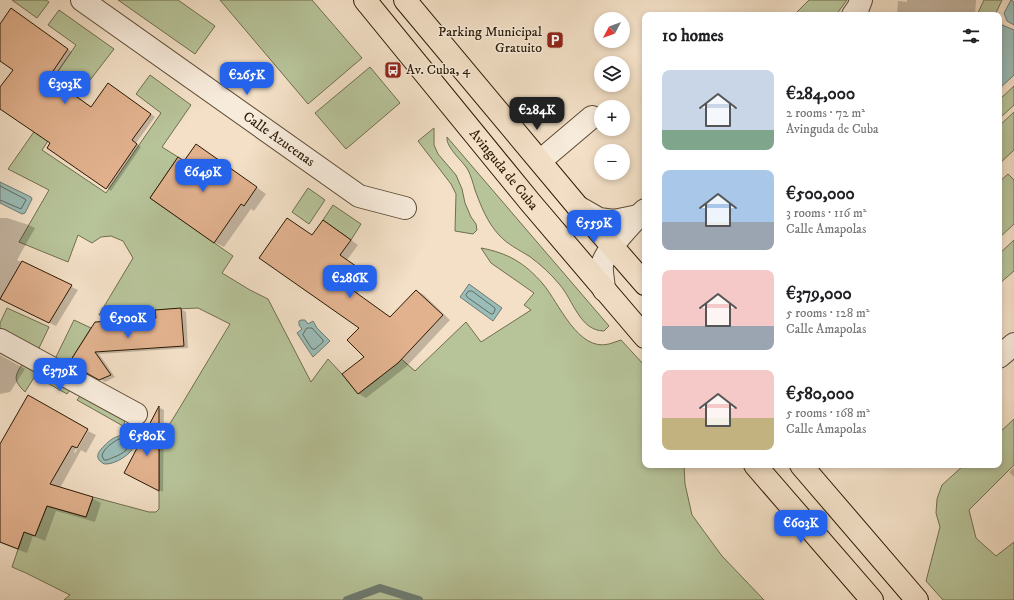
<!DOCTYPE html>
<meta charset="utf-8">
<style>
body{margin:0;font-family:"IM FELL DW Pica",serif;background:#f2f2f2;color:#202124;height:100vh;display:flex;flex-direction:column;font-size:15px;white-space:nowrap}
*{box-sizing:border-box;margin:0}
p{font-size:13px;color:#757577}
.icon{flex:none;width:22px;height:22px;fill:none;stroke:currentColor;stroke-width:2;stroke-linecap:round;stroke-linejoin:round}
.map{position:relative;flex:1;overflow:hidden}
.sheet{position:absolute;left:642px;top:12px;width:360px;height:456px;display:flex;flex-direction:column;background:#fff;border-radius:8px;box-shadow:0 2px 6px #0003}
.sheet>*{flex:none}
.needle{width:26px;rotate:229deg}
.buttons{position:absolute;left:594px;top:12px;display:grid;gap:8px}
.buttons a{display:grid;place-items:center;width:36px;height:36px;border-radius:50%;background:#fff;box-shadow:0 2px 6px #0003;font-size:20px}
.price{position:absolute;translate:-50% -34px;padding:0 9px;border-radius:8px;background:#2563eb;color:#fff;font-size:13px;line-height:26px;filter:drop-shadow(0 1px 2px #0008)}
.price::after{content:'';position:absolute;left:50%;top:24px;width:12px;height:9px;margin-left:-6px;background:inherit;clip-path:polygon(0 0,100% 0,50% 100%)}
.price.selected{background:#222;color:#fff}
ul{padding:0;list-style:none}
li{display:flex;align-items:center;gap:12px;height:100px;padding:0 20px}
li span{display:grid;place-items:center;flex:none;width:112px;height:80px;border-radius:8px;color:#555}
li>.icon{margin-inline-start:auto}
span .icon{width:48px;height:48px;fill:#fffc;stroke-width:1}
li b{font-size:17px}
h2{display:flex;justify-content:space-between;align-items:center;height:48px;padding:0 20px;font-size:17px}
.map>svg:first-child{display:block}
</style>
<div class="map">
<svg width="1014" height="600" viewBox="0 0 1014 600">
<rect width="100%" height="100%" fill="#f3e0c7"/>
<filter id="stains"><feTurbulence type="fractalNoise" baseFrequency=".005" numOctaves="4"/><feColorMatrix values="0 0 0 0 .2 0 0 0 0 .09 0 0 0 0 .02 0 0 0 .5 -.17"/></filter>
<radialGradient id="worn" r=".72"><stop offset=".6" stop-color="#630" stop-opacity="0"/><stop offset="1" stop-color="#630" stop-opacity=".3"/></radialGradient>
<path fill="#b7c399" stroke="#706e4e" d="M12 0H46L49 2 37 18Z
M118 0H178L215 26 195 54Z
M220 0H312L362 58 308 104Z
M809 0H847L836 15H794Z
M984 0H1002L995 15H977Z
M59 10 114 49 77 97 42 150 106 193 161 113 136 94 150 75 191 105 162 147 178 157 150 198 233 256 222 273 250 290 268 299 311 382 328 359 342 374 358 394 379 378 399 357 415 371 466 322 481 342 531 310 524 305 534 293 491 263 481 248C508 253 525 263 543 284 559 303 578 352 609 344 613 343 617 341 621 340L645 366V465H684L685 484 692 515 722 556 764 600H64L70 595 26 573 12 567 24 532 35 536 47 506 86 517 93 497 149 512H156L159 509V441L179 409 230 324 198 308 133 311 132 307H128L127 312 99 315 133 258 123 241 111 236 101 237 92 243 78 235 68 262 19 242 49 190 8 169 38 126 44 91 76 45 48 25Z
M370 67 400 103 346 149 315 113Z
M1014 86V105L1001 117 999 116V100Z
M1014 112V150L999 164V126Z
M434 128V145L438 154 456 175 462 189 465 203 471 217 476 224 477 230 473 234 455 231 456 194 451 184 418 141Z
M447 137 609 326 604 331C580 331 573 300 560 285 551 274 540 264 529 256 519 250 507 244 499 235 487 222 481 206 475 190 473 183 471 176 468 170 462 160 446 148 447 137Z
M1008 174 1014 180V224L999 238V182Z
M308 188 325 200 309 224 292 212Z
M333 205 361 224 351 240 323 220Z
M1014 240V271L999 284V254Z
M7 308 49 327 38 350 0 329V323Z
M74 320 91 328 67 366 55 359Z
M23 363 70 390 67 394 35 376 25 392C13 380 14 377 23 363Z
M80 396 125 421 123 426 77 400Z
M1014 419V465L969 510 976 538 996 556 1014 542V600H943L926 581 940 527 936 513 937 499 942 485 964 465H999V433Z"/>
<path fill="#9bbdb9" stroke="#6e7b71" d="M1011 0 1014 2V25L1007 21 1004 13Z
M1000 24 1014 30V75L999 89Z
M0 182 31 197 32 199 25 213 22 214 0 203Z
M469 284 502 308 493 321 460 297Z
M301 320H305L308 324 313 321 317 328 330 341 313 357 297 333 302 329 299 325V321Z
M125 435 130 436 135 444C132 454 116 464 106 464 103 464 103 463 100 461 95 456 99 451 104 446 111 439 115 436 125 435Z"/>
<path fill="#0003" d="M907 0H976L975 15H897L898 1 907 2Z
M16 12 72 52 53 80 92 108 113 87 155 117 136 143 141 147 111 191 52 142 0 108V89L14 70 0 60V26Z
M206 151 266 194 254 211 251 209 224 247 214 242 185 162Z
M0 218H7L29 225 35 228 17 260 78 290 56 326 0 299Z
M330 225 358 245 347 260 370 276 357 294 391 318 417 291 424 295 450 320 406 367 366 398 359 394 365 357 360 328 312 236Z
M181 309 186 312 188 348 99 354 115 377 105 382 71 363 157 319Z
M0 355 25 369 10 392 0 394Z
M160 408 164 410 163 492 126 472Z
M86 430 74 452 75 453 88 431 96 435 86 453 81 450 60 488 92 498 101 503 95 522 56 511 45 541 33 536 27 553 0 543V468Z
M1014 467V477L1009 472Z"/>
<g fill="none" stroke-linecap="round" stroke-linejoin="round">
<path stroke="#626b5e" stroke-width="1" d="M0 186 25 199 26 200 21 209 0 200
M469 291H472L495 308V310L493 314H491L467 297 466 295Z
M307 328H312L323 340V342L315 349H312L303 335Z
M119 439H125L129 441 130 444C126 454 116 456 107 460H104L102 456C103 449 113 442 119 439Z"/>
<path stroke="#6e7b71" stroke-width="8" d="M347 600 380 588 419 600"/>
</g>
<path fill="#e2b28f" stroke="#2a1904" d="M11 8 68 49 49 77 91 107 108 83 151 114 132 140 137 144 106 189 47 148 50 143 0 109V87L13 70 0 61V24Z
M196 144 257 187 244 206 241 204 214 243 150 198 178 157 184 161Z
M287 218 312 235 323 220 351 240 340 255 363 271 351 289 390 317 416 290 443 315 398 363 358 394 342 374 364 357 347 340 359 328 259 258Z
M22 261 72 285 49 323 0 299Z
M181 308 184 346 95 352 111 375 99 380 69 363 95 322 156 318 155 310Z
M28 395 88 429 77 448 72 446 50 484 93 497 86 517 47 506 35 536 24 532 18 549 0 542V444Z
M159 406V491L124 473Z"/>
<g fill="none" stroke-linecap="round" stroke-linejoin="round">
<defs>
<g id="minor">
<path id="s1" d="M82 0 359 196 405 208"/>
<path d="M853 15 858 8 861 0"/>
<path d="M540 161 592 117"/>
<path d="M578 207 599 219 614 221 638 216"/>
<path d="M604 290C604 284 601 271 602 265 605 251 634 220 645 210"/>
<path d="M0 340 136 414"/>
<path d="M999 357 1014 344"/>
</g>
<g id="major">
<path id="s2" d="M365 0 530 202 645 337"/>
<path d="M405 0 578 207 645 284"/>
<path d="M755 465 872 600"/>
<path d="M801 465 917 600"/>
</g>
</defs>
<use href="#minor" stroke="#5c4b35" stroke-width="24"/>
<use href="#major" stroke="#2a1904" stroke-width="24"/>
<use href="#minor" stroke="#f7ebdb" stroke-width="22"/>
<use href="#major" stroke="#f3e0c7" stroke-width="22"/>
</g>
<defs>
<symbol id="parking-square" viewBox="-11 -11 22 22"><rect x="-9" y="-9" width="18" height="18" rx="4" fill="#8f2418" stroke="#f7ebdb"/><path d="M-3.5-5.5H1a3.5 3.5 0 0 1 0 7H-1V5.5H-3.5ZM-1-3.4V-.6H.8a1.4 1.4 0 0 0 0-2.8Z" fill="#fff"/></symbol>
<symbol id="bus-square" viewBox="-11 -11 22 22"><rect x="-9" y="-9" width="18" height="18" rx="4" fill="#8f2418" stroke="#f7ebdb"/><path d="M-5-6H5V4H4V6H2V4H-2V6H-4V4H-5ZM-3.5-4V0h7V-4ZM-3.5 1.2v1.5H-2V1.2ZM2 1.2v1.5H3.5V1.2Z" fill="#fff"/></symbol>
</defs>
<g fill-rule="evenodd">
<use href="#parking-square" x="545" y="30" width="20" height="20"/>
<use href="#bus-square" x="383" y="60" width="20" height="20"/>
</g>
<g text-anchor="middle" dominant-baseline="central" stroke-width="3" stroke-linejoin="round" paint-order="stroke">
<g font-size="14" fill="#2a1904" stroke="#f7ebdb" text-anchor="end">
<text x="542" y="32">Parking Municipal<tspan x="542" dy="16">Gratuito</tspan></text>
<text x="406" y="70" text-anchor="start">Av. Cuba, 4</text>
</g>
<g font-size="14" fill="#2a1904" stroke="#f7ebdb">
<text stroke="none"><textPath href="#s1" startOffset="241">Calle Azucenas</textPath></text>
<text stroke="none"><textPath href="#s2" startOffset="219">Avinguda de Cuba</textPath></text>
</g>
</g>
<rect width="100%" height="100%" filter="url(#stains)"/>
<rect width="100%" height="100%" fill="url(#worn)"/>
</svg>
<div class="buttons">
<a><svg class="needle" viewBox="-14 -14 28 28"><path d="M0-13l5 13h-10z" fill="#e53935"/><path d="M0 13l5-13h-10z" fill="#757577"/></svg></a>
<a><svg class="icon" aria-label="layers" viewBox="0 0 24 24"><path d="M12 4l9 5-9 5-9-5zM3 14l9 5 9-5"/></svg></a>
<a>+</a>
<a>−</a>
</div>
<b class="price" style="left:247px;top:96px">€265K</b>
<b class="price" style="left:65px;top:105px">€303K</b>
<b class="price selected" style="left:537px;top:131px">€284K</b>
<b class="price" style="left:203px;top:193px">€649K</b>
<b class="price" style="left:594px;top:244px">€559K</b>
<b class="price" style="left:350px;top:299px">€286K</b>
<b class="price" style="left:128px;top:339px">€500K</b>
<b class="price" style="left:60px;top:392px">€379K</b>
<b class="price" style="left:147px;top:457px">€580K</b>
<b class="price" style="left:801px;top:544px">€603K</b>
<section class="sheet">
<h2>10 homes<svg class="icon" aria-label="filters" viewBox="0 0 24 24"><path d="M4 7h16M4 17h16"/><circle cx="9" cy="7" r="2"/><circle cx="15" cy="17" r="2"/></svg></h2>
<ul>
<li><span style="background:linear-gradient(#c9d6e8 75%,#7fa58c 0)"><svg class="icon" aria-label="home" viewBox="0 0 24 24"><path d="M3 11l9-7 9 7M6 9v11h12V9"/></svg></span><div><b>€284,000</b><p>2 rooms · 72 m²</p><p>Avinguda de Cuba</p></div></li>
<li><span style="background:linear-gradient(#a9c7e8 65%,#9aa5b1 0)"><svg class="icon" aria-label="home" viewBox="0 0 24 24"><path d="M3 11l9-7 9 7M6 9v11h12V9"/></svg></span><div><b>€500,000</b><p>3 rooms · 116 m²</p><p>Calle Amapolas</p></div></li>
<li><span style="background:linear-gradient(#f6c9c9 70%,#9aa5b1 0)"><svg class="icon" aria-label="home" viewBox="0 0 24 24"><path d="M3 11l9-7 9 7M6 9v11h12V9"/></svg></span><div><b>€379,000</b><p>5 rooms · 128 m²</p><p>Calle Amapolas</p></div></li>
<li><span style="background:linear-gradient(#f6c9c9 60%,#c2b280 0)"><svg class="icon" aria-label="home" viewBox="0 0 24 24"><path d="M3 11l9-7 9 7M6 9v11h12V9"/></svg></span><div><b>€580,000</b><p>5 rooms · 168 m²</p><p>Calle Amapolas</p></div></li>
</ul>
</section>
</div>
